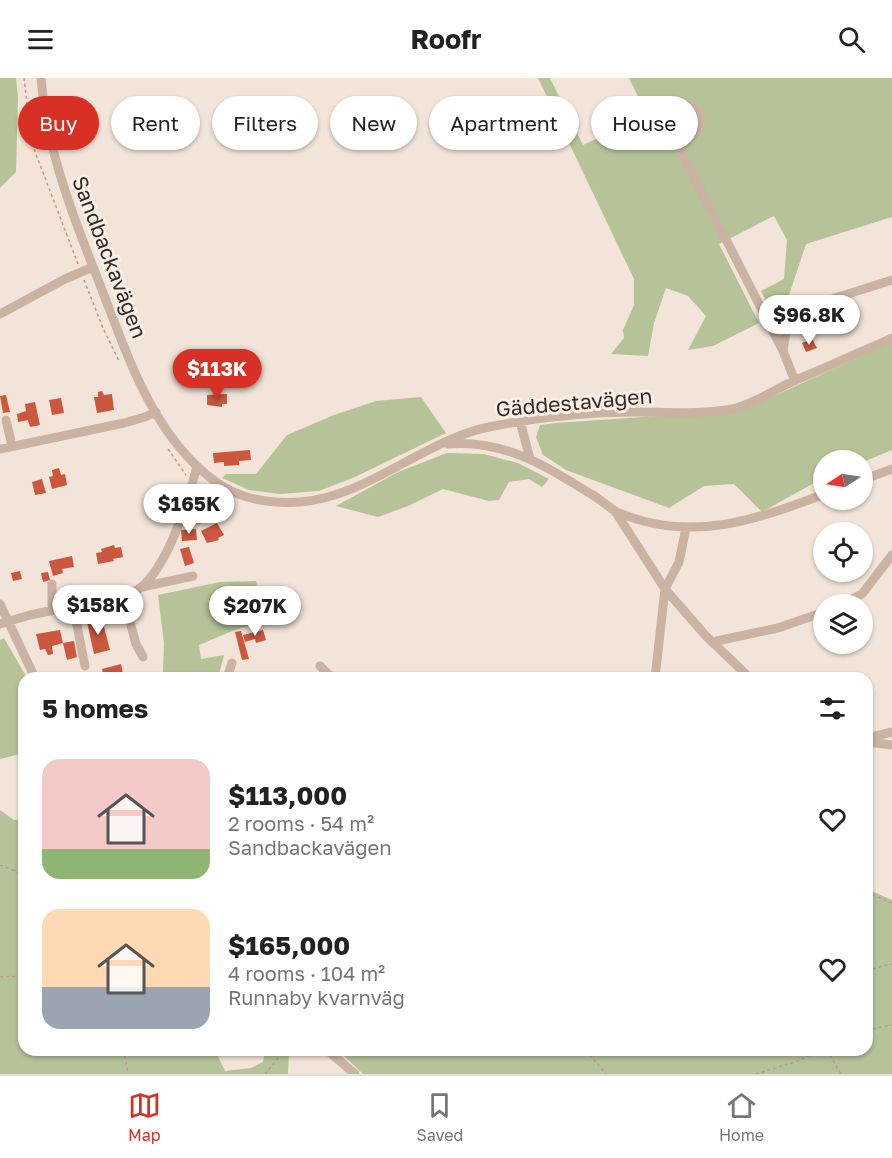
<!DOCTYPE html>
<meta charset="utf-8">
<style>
body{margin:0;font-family:"Golos Text",sans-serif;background:#f2f2f2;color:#222;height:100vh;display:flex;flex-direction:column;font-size:22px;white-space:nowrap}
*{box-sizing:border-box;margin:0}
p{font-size:20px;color:#767676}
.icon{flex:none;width:33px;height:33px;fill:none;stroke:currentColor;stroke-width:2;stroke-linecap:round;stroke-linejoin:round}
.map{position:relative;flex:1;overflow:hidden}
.side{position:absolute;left:18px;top:594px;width:855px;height:384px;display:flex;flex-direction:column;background:#fff;border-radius:18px;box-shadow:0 2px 4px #0004}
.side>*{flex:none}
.top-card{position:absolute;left:18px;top:18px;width:856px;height:54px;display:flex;gap:12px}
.needle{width:39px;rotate:258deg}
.buttons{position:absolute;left:813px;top:372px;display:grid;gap:12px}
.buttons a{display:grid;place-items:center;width:60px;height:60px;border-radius:50%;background:#fff;box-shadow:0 2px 4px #0004;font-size:30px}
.price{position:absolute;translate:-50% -51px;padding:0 14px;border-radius:21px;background:#fff;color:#222;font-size:20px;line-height:39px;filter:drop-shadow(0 2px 3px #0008)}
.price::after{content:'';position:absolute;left:50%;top:36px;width:18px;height:14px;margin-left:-9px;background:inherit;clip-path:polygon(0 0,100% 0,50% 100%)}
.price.current{background:#d93025;color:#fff}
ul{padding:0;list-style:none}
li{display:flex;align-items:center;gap:18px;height:150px;padding:0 24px}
li span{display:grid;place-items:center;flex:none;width:168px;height:120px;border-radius:18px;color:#555}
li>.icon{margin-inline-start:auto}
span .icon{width:72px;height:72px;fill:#fffc;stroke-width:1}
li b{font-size:26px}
h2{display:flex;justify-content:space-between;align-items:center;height:72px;padding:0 24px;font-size:26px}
.tag{padding:0 21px;border-radius:27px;background:#fff;box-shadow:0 2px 4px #0004;font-size:21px;line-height:54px}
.tag.current{background:#d93025;color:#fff}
header{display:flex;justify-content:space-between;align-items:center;height:78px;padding:0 24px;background:#fff;font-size:27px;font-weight:700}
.dock{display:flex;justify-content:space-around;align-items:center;height:84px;border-top:2px solid #e0e0e0;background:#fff;font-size:16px;color:#767676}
.dock a{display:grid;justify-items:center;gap:3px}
.dock .current{color:#d93025}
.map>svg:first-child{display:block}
</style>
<header><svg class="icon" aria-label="menu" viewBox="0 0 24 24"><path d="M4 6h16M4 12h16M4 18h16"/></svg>Roofr<svg class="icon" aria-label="search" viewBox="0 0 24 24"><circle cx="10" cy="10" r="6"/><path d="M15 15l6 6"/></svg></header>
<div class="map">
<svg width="892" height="996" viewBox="0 0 892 996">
<rect width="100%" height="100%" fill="#f2e4d8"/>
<path fill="#b6c298" d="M0 0H16L18 20 16 94 0 110Z
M538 0H550L583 67 647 37 629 0H892V139L806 166 779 247 761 213 784 201 787 162 774 138 719 166 759 245 713 268 688 272 706 238 688 218 666 210 654 245 648 278 611 276 624 260 623 252 634 227V201Z
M892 264V372L863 384 824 382 823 400 762 434 734 406 704 408 669 430 566 392 543 377 536 359 540 347 556 345 657 338 759 325Z
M421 319 446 355 355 399 319 413 280 416 249 412 222 400 226 396H256L287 357 334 337 376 323Z
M447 375 484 376 518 385 549 401 542 409 529 401 509 404 499 422 489 423 443 411 408 428 378 439 336 428 398 394Z
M256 503 267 542 232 553 199 567 201 581 224 577 218 600H165L163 593 164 565 158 517 220 504Z
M4 560 27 600H24V675L0 681V562Z
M0 732 14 742H24V972H215L225 993 251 990 263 984 265 972H289L288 996H0Z
M867 811 892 822V996H363L338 972H867Z"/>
<path fill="#cb573e" d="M812 261 817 270 806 274 802 265Z
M102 313 104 317 112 316 114 332 97 335 94 319H98V314Z
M227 316V326H222V329L207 327V317Z
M6 317 10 334 3 335 0 318Z
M61 320 64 335 52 337 49 322Z
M35 324 40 347 30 349 28 342 18 344 17 336 26 333 25 326Z
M250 372 251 382 239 383V387L224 388V384L214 385 213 375Z
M59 390 61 397 65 396 67 407 52 411 49 399 53 398 52 392Z
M42 401 46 415 35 417 32 404Z
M217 445 224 457 218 460 219 462 207 465 201 453Z
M196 451 197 462 182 463 181 452Z
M114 467 115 470 121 469 123 479 113 481 114 483 98 486 96 475 102 474 101 471Z
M189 469 194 485 185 488 180 471Z
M72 478 74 489 62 491 63 495 53 498 49 483Z
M20 493 22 501 13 503 11 495Z
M48 494 50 502 43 504 41 495Z
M102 541 110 572 94 576 87 544Z
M60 552 63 565 52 568 53 576 48 577 45 571 40 572 36 556Z
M263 552 266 562 256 565 255 561 245 564 243 557Z
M241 553 249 581 242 582 235 554Z
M74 563 77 579 67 582 63 565Z
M121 586 124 600H104L102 591Z"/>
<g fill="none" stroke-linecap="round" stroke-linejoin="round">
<path stroke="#b69d8e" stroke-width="1.5" stroke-dasharray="3 3" stroke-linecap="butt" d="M24 0 29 43 34 71 78 186
M84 202 103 250 119 283
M168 371 186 397
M0 787 24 797
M13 792 24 794
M867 814 892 825
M867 892 892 886
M0 899 24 898
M867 952 892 947
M124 972 128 996
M496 972C509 978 518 977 532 972
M586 972 606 996
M827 972 841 996
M265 996 279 979 282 972
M756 996 798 983 820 972"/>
<path stroke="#cbb3a4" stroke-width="9" d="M41 0C43 21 45 43 51 63 63 114 83 163 102 212 128 279 153 356 212 401 237 421 269 426 300 424 371 418 425 360 494 348 540 339 587 334 633 334 664 334 703 337 732 331 755 326 775 311 796 302 828 289 860 274 892 260
M672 56 679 61 689 59 699 51 700 35 695 29C678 27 670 40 672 56L783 273 795 303
M0 236 65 201 93 189
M783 273 788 240 794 233 892 202
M6 342 12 368
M520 343 530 381
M448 366C503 361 546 388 591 416 600 421 608 429 617 434 688 465 756 443 824 416
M0 371 124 345 145 339 156 334
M862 402 892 391
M188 422 198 442
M615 433 665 511 706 558 750 600
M142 509 193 498
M123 518 136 566 143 579
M0 526 35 600
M841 526 862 516 892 477
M73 527 85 588
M52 532V506
M0 546 30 537 128 517C133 514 140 511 144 507 170 481 188 423 197 388
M712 564 778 550 824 534
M320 588 329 597 338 600
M227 600 232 585
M655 600 665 511 679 484 686 450
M867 660 892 654
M867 664 892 667
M327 972 355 996"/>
</g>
<g text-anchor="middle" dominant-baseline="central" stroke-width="6" stroke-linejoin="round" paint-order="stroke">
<g font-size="21" fill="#362a26" stroke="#faefe5">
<text transform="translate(110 179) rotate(69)">Sandbackavägen</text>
<text transform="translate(574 324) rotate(-5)">Gäddestavägen</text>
</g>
</g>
</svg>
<div class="buttons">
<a><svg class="needle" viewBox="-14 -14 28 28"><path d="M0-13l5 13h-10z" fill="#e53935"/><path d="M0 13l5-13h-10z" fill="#767676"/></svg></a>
<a><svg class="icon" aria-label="locate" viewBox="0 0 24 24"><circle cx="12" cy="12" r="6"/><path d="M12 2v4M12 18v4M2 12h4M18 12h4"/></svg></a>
<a><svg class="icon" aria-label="layers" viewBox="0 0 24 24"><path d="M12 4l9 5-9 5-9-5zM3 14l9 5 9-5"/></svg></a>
</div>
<b class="price" style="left:809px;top:268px">$96.8K</b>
<b class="price current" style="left:217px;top:322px">$113K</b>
<b class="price" style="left:189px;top:457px">$165K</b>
<b class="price" style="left:98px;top:558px">$158K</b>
<b class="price" style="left:255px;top:559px">$207K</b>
<div class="top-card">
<a class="tag current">Buy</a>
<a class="tag">Rent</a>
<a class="tag">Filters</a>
<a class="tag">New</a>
<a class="tag">Apartment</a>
<a class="tag">House</a>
</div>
<section class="side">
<h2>5 homes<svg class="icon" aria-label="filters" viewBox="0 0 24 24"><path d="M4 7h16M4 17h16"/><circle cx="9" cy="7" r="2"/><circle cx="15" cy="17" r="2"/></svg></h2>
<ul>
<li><span style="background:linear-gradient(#f6c9c9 75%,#8fb573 0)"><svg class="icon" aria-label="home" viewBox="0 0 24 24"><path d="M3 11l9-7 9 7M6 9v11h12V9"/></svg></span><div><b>$113,000</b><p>2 rooms · 54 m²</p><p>Sandbackavägen</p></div><svg class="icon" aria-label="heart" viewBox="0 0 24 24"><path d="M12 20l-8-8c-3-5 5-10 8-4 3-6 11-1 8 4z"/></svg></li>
<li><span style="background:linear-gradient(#ffd9b3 65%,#9aa5b1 0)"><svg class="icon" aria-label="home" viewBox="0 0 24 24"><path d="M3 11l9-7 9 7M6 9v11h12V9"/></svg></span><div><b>$165,000</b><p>4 rooms · 104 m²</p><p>Runnaby kvarnväg</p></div><svg class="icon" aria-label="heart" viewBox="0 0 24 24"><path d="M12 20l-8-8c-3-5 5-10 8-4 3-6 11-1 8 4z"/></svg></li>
</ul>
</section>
</div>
<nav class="dock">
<a class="current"><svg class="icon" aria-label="map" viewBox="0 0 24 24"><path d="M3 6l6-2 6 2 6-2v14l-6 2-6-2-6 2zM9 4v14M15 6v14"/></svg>Map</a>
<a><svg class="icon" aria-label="saved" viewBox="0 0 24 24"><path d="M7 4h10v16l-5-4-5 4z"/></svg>Saved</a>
<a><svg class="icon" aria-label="home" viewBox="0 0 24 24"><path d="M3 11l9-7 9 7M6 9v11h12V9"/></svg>Home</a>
</nav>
